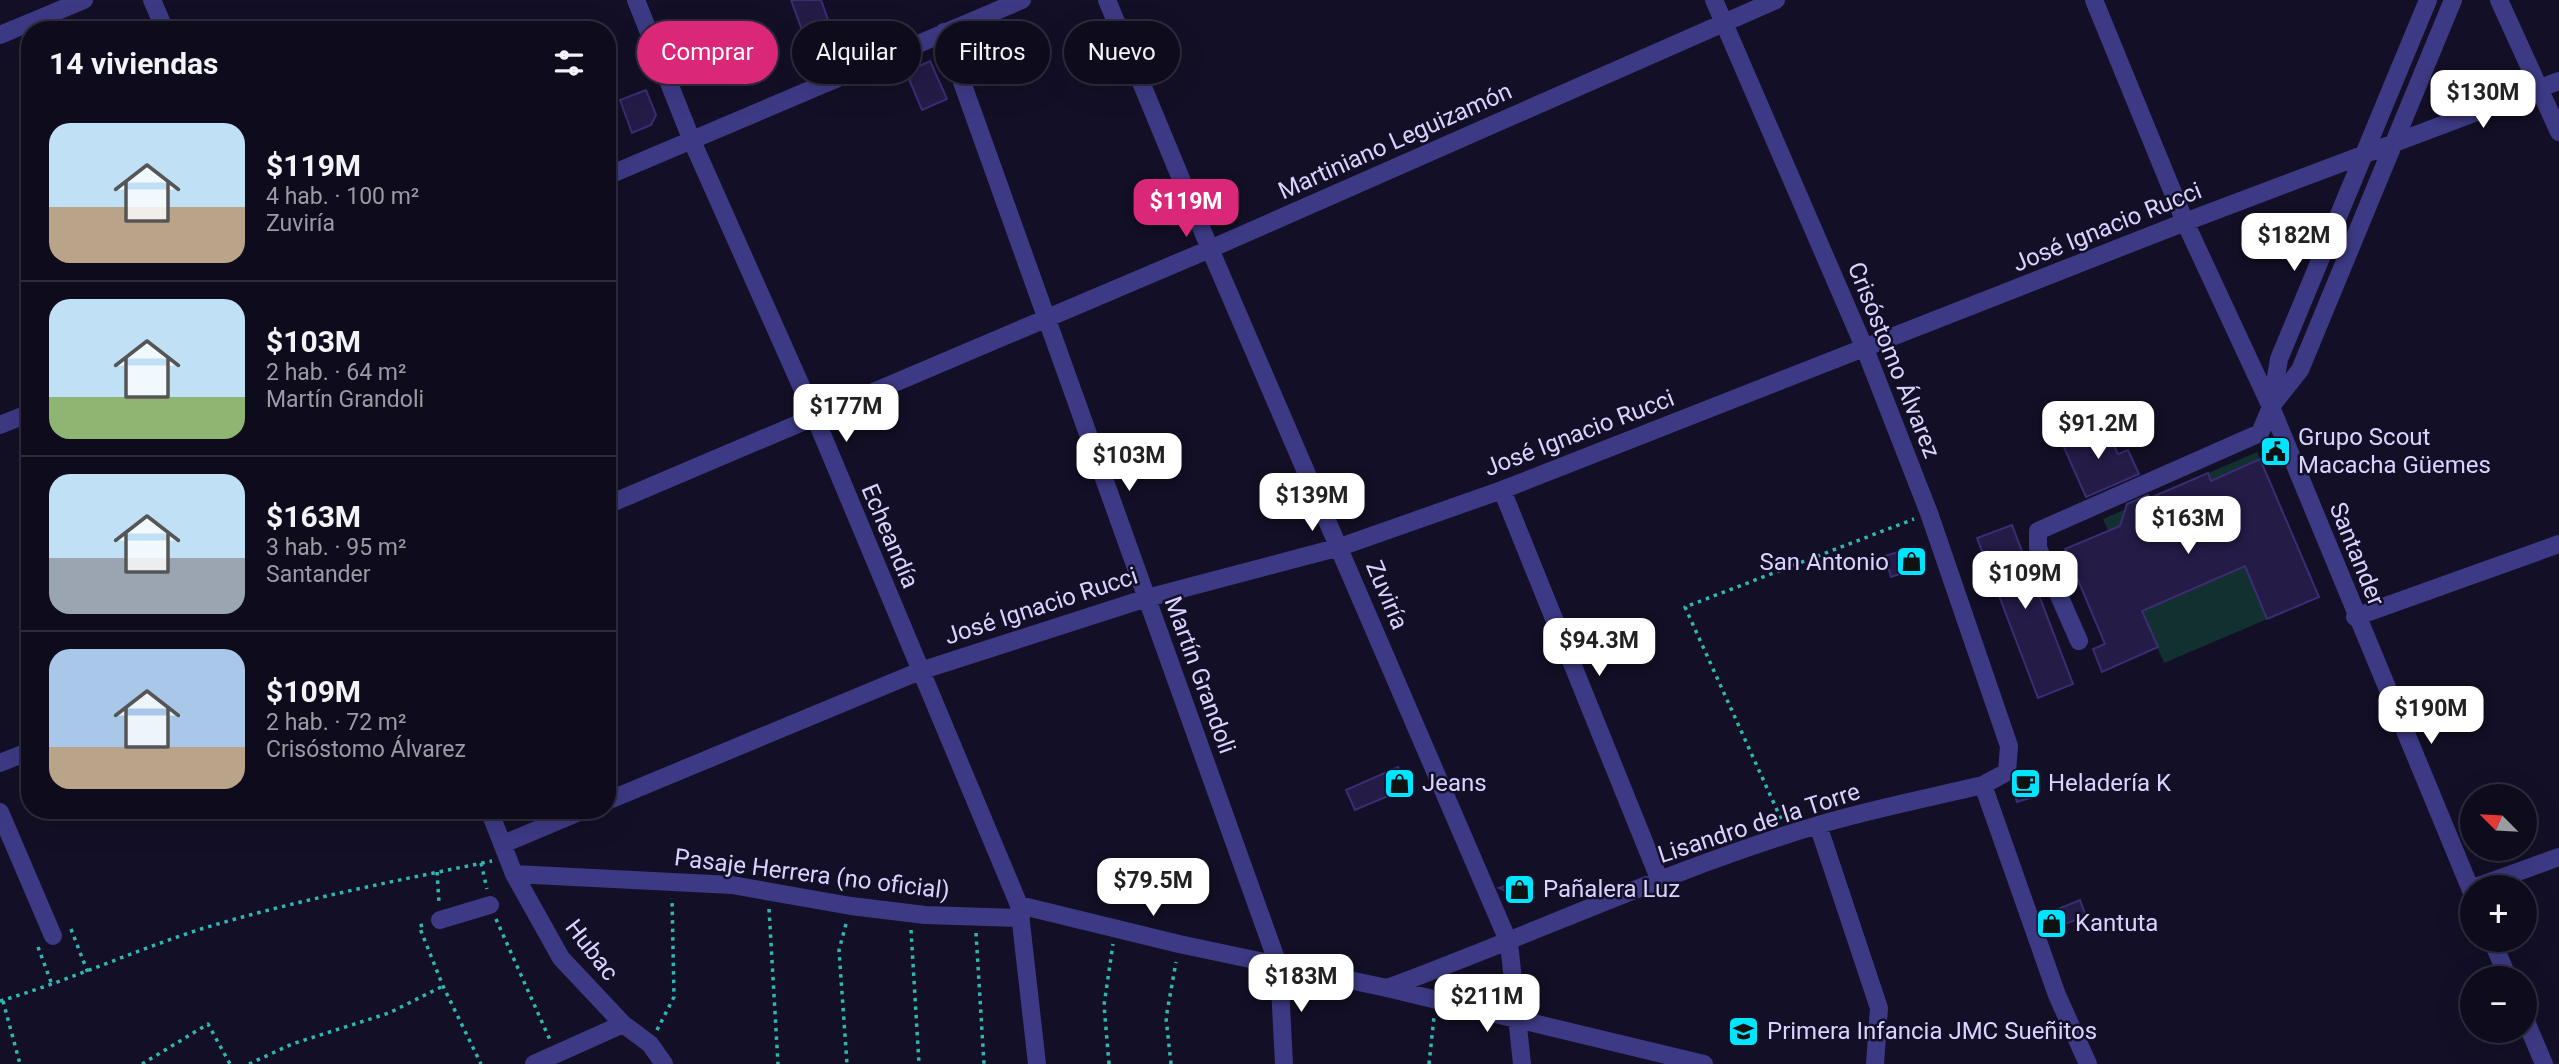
<!DOCTYPE html>
<html lang="es">
<meta charset="utf-8">
<style>
body{margin:0;font-family:Roboto,sans-serif;background:#171425;color:#f1f3f6;height:100vh;display:flex;flex-direction:column;font-size:26px;white-space:nowrap}
*{box-sizing:border-box;margin:0}
p{font-size:23px;color:#9b9ba3}
.icon{flex:none;width:38px;height:38px;fill:none;stroke:currentColor;stroke-width:2;stroke-linecap:round;stroke-linejoin:round}
.map{position:relative;flex:1;overflow:hidden}
.sheet{position:absolute;left:21px;top:21px;width:595px;height:798px;display:flex;flex-direction:column;background:#0e0b1c;border-radius:28px;box-shadow:0 7px 28px #0002,0 0 0 2px #2e2b3b}
.sheet>*{flex:none}
.guide{position:absolute;left:637px;top:21px;width:665px;height:63px;display:flex;gap:14px}
.needle{width:46px;rotate:294deg}
.tools{position:absolute;left:2460px;top:784px;display:grid;gap:14px}
.tools a{display:grid;place-items:center;width:77px;height:77px;border-radius:50%;background:#0e0b1c;box-shadow:0 7px 28px #0002,0 0 0 2px #2e2b3b;font-size:35px}
.price{position:absolute;translate:-50% -60px;padding:0 16px;border-radius:14px;background:#fff;color:#222;font-size:23px;line-height:46px;filter:drop-shadow(0 2px 4px #0008)}
.price::after{content:'';position:absolute;left:50%;top:42px;width:21px;height:16px;margin-left:-10px;background:inherit;clip-path:polygon(0 0,100% 0,50% 100%)}
.price.current{background:#db2777;color:#fff}
ul{padding:0;list-style:none}
li{display:flex;align-items:center;gap:21px;height:175px;padding:0 28px}
li+li{border-top:2px solid #2e2b3b}
li span{display:grid;place-items:center;flex:none;width:196px;height:140px;border-radius:21px;color:#555}
li>.icon{margin-inline-start:auto}
span .icon{width:84px;height:84px;fill:#fffc;stroke-width:1}
li b{font-size:30px}
h2{display:flex;justify-content:space-between;align-items:center;height:84px;padding:0 28px;font-size:30px}
.pill{padding:0 24px;border-radius:32px;background:#0e0b1c;box-shadow:0 7px 28px #0002,0 0 0 2px #2e2b3b;font-size:24px;line-height:63px}
.pill.current{background:#db2777;color:#fff}
.map>svg:first-child{display:block}
</style>
<div class="map">
<svg width="2559" height="1064" viewBox="0 0 2559 1064">
<rect width="100%" height="100%" fill="#130f26"/>
<path fill="#12302f" d="M2257 452 2319 597 2164 663 2103 519Z"/>
<path fill="#241b47" stroke="#3b2d73" stroke-width="2" d="M791 0H821L837 45 811 55Z
M930 61 947 99 922 110 906 72Z
M646 90 656 115 651 125 632 133 620 100Z
M2104 424 2118 454 2128 450 2139 474 2086 497 2062 443Z
M2260 459 2319 597 2267 619 2245 566 2142 611 2158 647 2102 672 2093 649 2105 644 2065 549 2120 526 2127 504 2148 495 2150 498 2208 473 2211 481Z
M2012 525 2073 684 2038 698 1977 538Z
M1915 547 1921 567 1891 577 1885 556Z
M1398 767 1407 788 1355 810 1346 790Z
M2029 772 2036 796 2017 802 2011 783 2018 775Z
M1528 878 1534 897 1524 900 1499 888Z
M2080 900 2086 916 2047 931 2041 916Z"/>
<g fill="none" stroke-linecap="round" stroke-linejoin="round">
<path stroke="#2fb8b0" stroke-width="3.5" stroke-dasharray="3.5 5" stroke-linecap="butt" d="M1781 819 1685 607 1914 519
M481 863 487 889
M437 872 439 903
M769 909 778 1064
M496 919 550 1040
M846 924 839 950 847 1064
M423 925 419 926 443 986 481 1064
M71 929 88 973
M911 930 919 1064
M976 933 984 1064
M38 947 51 982
M0 1001C68 981 133 951 201 929 296 900 395 881 492 861
M3 1001 20 1064
M657 1030 674 997 672 898
M142 1064 208 1024 230 1064
M249 1064 292 1044 389 1013 443 986
M1109 1064 1104 1005 1113 944
M1171 1064 1166 1018 1176 962
M1429 1064 1434 1017"/>
<path stroke="#3d3a85" stroke-width="18" d="M152 0 165 30
M636 0 692 141 814 415 1019 905 1037 1064
M1107 0 1210 249 1509 943 1522 1064
M2094 0 2185 222 2271 407 2473 895
M2499 0 2559 132
M944 32 1279 967 1284 1064
M0 35 84 0
M607 176 1022 0
M2273 404 2300 370 2453 0
M0 425 30 413
M1502 490 1660 881
M607 505 1210 249 1776 0
M2355 617 2559 544
M2079 641 2038 548V531L2260 433 2271 407 2279 359 2428 0
M0 763 30 751
M1983 785 2057 995 2088 1064
M607 801 920 671 1147 598 1340 547 1502 490 2185 222 2559 81
M489 810 514 874 561 958 623 1024 650 1044 664 1064
M0 812 53 936
M1818 825 1879 1008 1875 1064
M503 844 584 810
M514 874 732 885 851 906 925 915 1021 918
M2476 887 2559 857
M1019 905 1179 944 1387 988 1704 1064
M440 920 490 905
M2492 940 2508 978
M1387 988C1531 935 1671 869 1818 825 1872 809 1928 798 1983 785L2007 772 2009 746 1929 513 1865 349 1714 0
M2525 1019 2544 1064
M534 1064 623 1024"/>
</g>
<defs>
<symbol id="civic-square" viewBox="-11 -11 22 22"><rect x="-9" y="-9" width="18" height="18" rx="4" fill="#00e5ff" stroke="#130f26"/><path d="M-.6-6.5H3V-4.5H.6V-3L4-1V1h2V6H-6V1h2V-1L-.6-3ZM-1.2 2.5V6h2.4V2.5Z" fill="#111"/></symbol>
<symbol id="shop-square" viewBox="-11 -11 22 22"><rect x="-9" y="-9" width="18" height="18" rx="4" fill="#00e5ff" stroke="#130f26"/><path d="M-5-2.5h2.3a2.7 3.5 0 0 1 5.4 0H5L5.5 6h-11ZM-1.5-2.5h3a1.5 2.3 0 0 0-3 0Z" fill="#111"/></symbol>
<symbol id="cafe-square" viewBox="-11 -11 22 22"><rect x="-9" y="-9" width="18" height="18" rx="4" fill="#00e5ff" stroke="#130f26"/><path d="M-5.5-4.5H6V0H3Q3 3.5 0 3.5H-2.5Q-5.5 3.5-5.5 0ZM3-3.2v2h1.7v-2ZM-6 4.5H4V6H-6Z" fill="#111"/></symbol>
<symbol id="school-square" viewBox="-11 -11 22 22"><rect x="-9" y="-9" width="18" height="18" rx="4" fill="#00e5ff" stroke="#130f26"/><path d="M0-5L7-2L0 1L-7-2ZM-4 1L0 2.5L4 1V4Q0 6-4 4Z" fill="#111"/></symbol>
</defs>
<g fill-rule="evenodd">
<use href="#civic-square" x="2258" y="434" width="35" height="35"/>
<use href="#shop-square" x="1894" y="544" width="35" height="35"/>
<use href="#shop-square" x="1382" y="766" width="35" height="35"/>
<use href="#cafe-square" x="2008" y="766" width="35" height="35"/>
<use href="#shop-square" x="1502" y="872" width="35" height="35"/>
<use href="#shop-square" x="2034" y="906" width="35" height="35"/>
<use href="#school-square" x="1726" y="1014" width="35" height="35"/>
</g>
<g text-anchor="middle" dominant-baseline="central" stroke-width="5" stroke-linejoin="round" paint-order="stroke">
<g font-size="24" fill="#d9d4ff" stroke="#130f26">
<text transform="translate(1395 141) rotate(-24)">Martiniano Leguizamón</text>
<text transform="translate(2107 227) rotate(-22)">José Ignacio Rucci</text>
<text transform="translate(1894 360) rotate(68)">Crisóstomo Álvarez</text>
<text transform="translate(1579 433) rotate(-21)">José Ignacio Rucci</text>
<text transform="translate(890 536) rotate(67)">Echeandía</text>
<text transform="translate(2357 554) rotate(68)">Santander</text>
<text transform="translate(1387 595) rotate(67)">Zuviría</text>
<text transform="translate(1041 606) rotate(-18)">José Ignacio Rucci</text>
<text transform="translate(1200 675) rotate(70)">Martín Grandoli</text>
<text transform="translate(1759 823) rotate(-18)">Lisandro de la Torre</text>
<text transform="translate(812 874) rotate(7)">Pasaje Herrera (no oficial)</text>
<text transform="translate(592 950) rotate(52)">Hubac</text>
</g>
<g font-size="24" fill="#d9d4ff" stroke="#130f26" text-anchor="start">
<text x="2298" y="437">Grupo Scout<tspan x="2298" dy="28">Macacha Güemes</tspan></text>
<text x="1889" y="562" text-anchor="end">San Antonio</text>
<text x="1422" y="783">Jeans</text>
<text x="2048" y="783">Heladería K</text>
<text x="1543" y="889">Pañalera Luz</text>
<text x="2075" y="923">Kantuta</text>
<text x="1767" y="1031">Primera Infancia JMC Sueñitos</text>
</g>
</g>
</svg>
<div class="tools">
<a><svg class="needle" viewBox="-14 -14 28 28"><path d="M0-13l5 13h-10z" fill="#e53935"/><path d="M0 13l5-13h-10z" fill="#9b9ba3"/></svg></a>
<a>+</a>
<a>−</a>
</div>
<b class="price" style="left:2483px;top:130px">$130M</b>
<b class="price current" style="left:1186px;top:239px">$119M</b>
<b class="price" style="left:2294px;top:273px">$182M</b>
<b class="price" style="left:846px;top:444px">$177M</b>
<b class="price" style="left:2098px;top:461px">$91.2M</b>
<b class="price" style="left:1129px;top:493px">$103M</b>
<b class="price" style="left:1312px;top:533px">$139M</b>
<b class="price" style="left:2188px;top:556px">$163M</b>
<b class="price" style="left:2025px;top:611px">$109M</b>
<b class="price" style="left:1599px;top:678px">$94.3M</b>
<b class="price" style="left:2431px;top:746px">$190M</b>
<b class="price" style="left:1153px;top:918px">$79.5M</b>
<b class="price" style="left:1301px;top:1014px">$183M</b>
<b class="price" style="left:1487px;top:1034px">$211M</b>
<div class="guide">
<a class="pill current">Comprar</a>
<a class="pill">Alquilar</a>
<a class="pill">Filtros</a>
<a class="pill">Nuevo</a>
</div>
<section class="sheet">
<h2>14 viviendas<svg class="icon" aria-label="filters" viewBox="0 0 24 24"><path d="M4 7h16M4 17h16"/><circle cx="9" cy="7" r="2"/><circle cx="15" cy="17" r="2"/></svg></h2>
<ul>
<li><span style="background:linear-gradient(#bfe0f5 60%,#b9a48a 0)"><svg class="icon" aria-label="home" viewBox="0 0 24 24"><path d="M3 11l9-7 9 7M6 9v11h12V9"/></svg></span><div><b>$119M</b><p>4 hab. · 100 m²</p><p>Zuviría</p></div></li>
<li><span style="background:linear-gradient(#bfe0f5 70%,#8fb573 0)"><svg class="icon" aria-label="home" viewBox="0 0 24 24"><path d="M3 11l9-7 9 7M6 9v11h12V9"/></svg></span><div><b>$103M</b><p>2 hab. · 64 m²</p><p>Martín Grandoli</p></div></li>
<li><span style="background:linear-gradient(#bfe0f5 60%,#9aa5b1 0)"><svg class="icon" aria-label="home" viewBox="0 0 24 24"><path d="M3 11l9-7 9 7M6 9v11h12V9"/></svg></span><div><b>$163M</b><p>3 hab. · 95 m²</p><p>Santander</p></div></li>
<li><span style="background:linear-gradient(#a9c7e8 70%,#b9a48a 0)"><svg class="icon" aria-label="home" viewBox="0 0 24 24"><path d="M3 11l9-7 9 7M6 9v11h12V9"/></svg></span><div><b>$109M</b><p>2 hab. · 72 m²</p><p>Crisóstomo Álvarez</p></div></li>
</ul>
</section>
</div>
